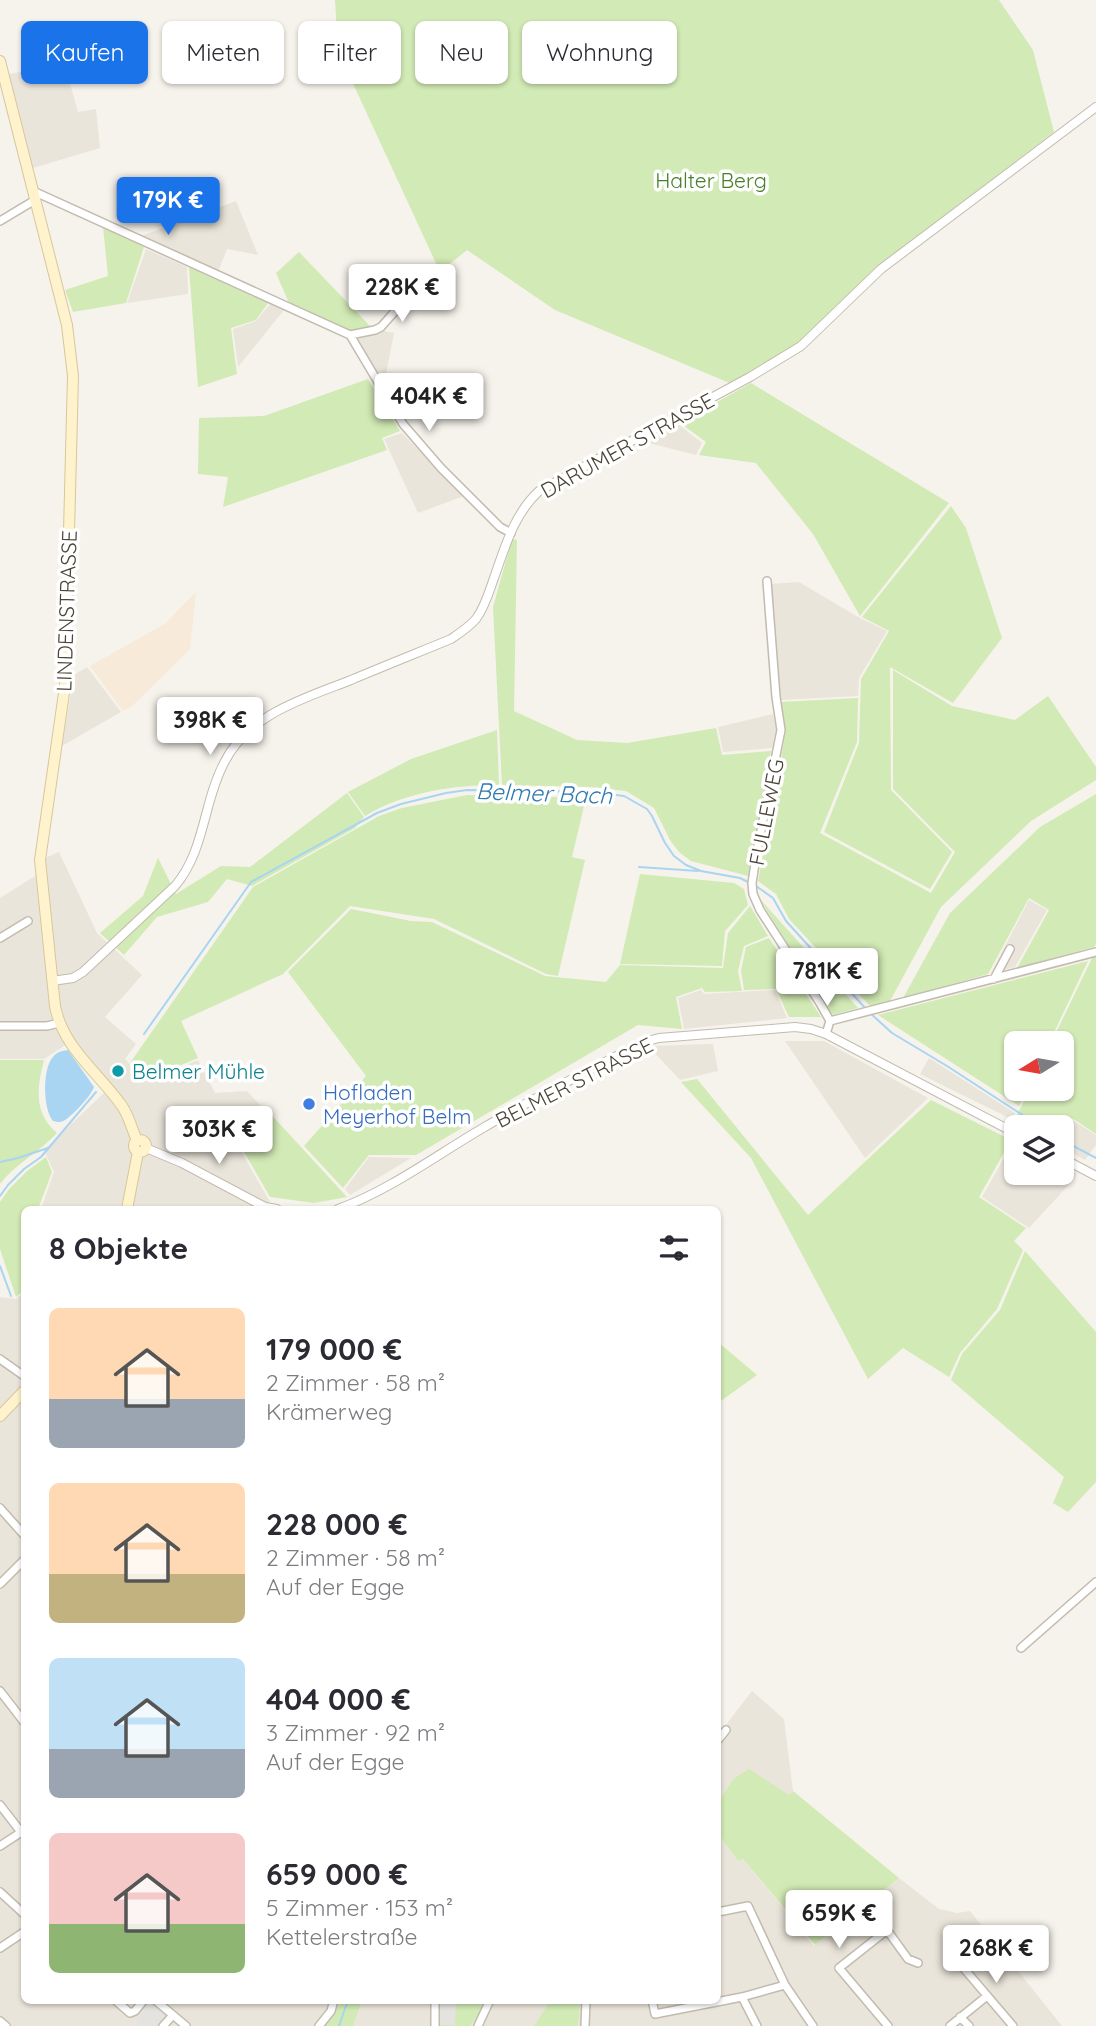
<!DOCTYPE html>
<html lang="de">
<meta charset="utf-8">
<style>
body{margin:0;font-family:Quicksand,sans-serif;background:#f7f7f7;color:#2b2b33;height:100vh;display:flex;flex-direction:column;font-size:26px;white-space:nowrap}
*{box-sizing:border-box;margin:0}
p{font-size:23px;color:#7c7c81}
.icon{flex:none;width:38px;height:38px;fill:none;stroke:currentColor;stroke-width:2;stroke-linecap:round;stroke-linejoin:round}
.map{position:relative;flex:1;overflow:hidden}
.sheet{position:absolute;left:21px;top:1206px;width:700px;height:798px;display:flex;flex-direction:column;background:#fff;border-radius:10px;box-shadow:0 2px 5px #0004}
.sheet>*{flex:none}
.hud{position:absolute;left:21px;top:21px;width:700px;height:63px;display:flex;gap:14px}
.needle{width:46px;rotate:259deg}
.controls{position:absolute;left:1004px;top:1031px;display:grid;gap:14px}
.controls a{display:grid;place-items:center;width:70px;height:70px;border-radius:10px;background:#fff;box-shadow:0 2px 5px #0004;font-size:35px}
.price{position:absolute;translate:-50% -60px;padding:0 16px;border-radius:7px;background:#fff;color:#222;font-size:23px;line-height:46px;filter:drop-shadow(0 2px 4px #0008)}
.price::after{content:'';position:absolute;left:50%;top:42px;width:21px;height:16px;margin-left:-10px;background:inherit;clip-path:polygon(0 0,100% 0,50% 100%)}
.price.on{background:#1a73e8;color:#fff}
ul{padding:0;list-style:none}
li{display:flex;align-items:center;gap:21px;height:175px;padding:0 28px}
li span{display:grid;place-items:center;flex:none;width:196px;height:140px;border-radius:10px;color:#555}
li>.icon{margin-inline-start:auto}
span .icon{width:84px;height:84px;fill:#fffc;stroke-width:1}
li b{font-size:30px}
h2{display:flex;justify-content:space-between;align-items:center;height:84px;padding:0 28px;font-size:30px}
.tag{padding:0 24px;border-radius:10px;background:#fff;box-shadow:0 2px 5px #0004;font-size:24px;line-height:63px}
.tag.on{background:#1a73e8;color:#fff}
.map>svg:first-child{display:block}
</style>
<div class="map">
<svg width="1096" height="2026" viewBox="0 0 1096 2026">
<rect width="100%" height="100%" fill="#f6f3ec"/>
<path fill="#eae5da" d="M31 70 69 80 78 112 96 109 100 148 33 168 9 74Z
M236 201 258 255 227 249 218 272 141 236Z
M146 249 187 267 188 294 127 303Z
M270 304 284 310 238 367 233 329 256 321Z
M385 331 394 333 383 390 352 336Z
M678 424 702 443 696 455 645 442Z
M402 433 464 496 418 513 384 439Z
M799 582 858 617 887 631 859 678 858 696 780 700 770 584Z
M87 667 121 712 62 746 74 675Z
M773 714 776 729 772 748 723 752 718 727Z
M59 852 97 933 142 975 105 1017 136 1044 125 1059 144 1078 154 1069 162 1075 198 1060 215 1093 247 1091 263 1108 233 1137 274 1209H41L54 1172 44 1150 107 1090 73 1040 44 1059H0V898L40 873V860Z
M1029 900 1047 910 1015 967 991 973Z
M701 990 704 994 775 990 787 1018 684 1029 678 998Z
M785 1041H824L928 1098 865 1158Z
M713 1044 718 1071 680 1080 648 1046Z
M929 1058 1015 1113 1013 1120 920 1074Z
M1072 1120 1096 1135V1145L1085 1160 1062 1147V1135Z
M1014 1140 1017 1142V1172H1062V1166L1076 1173 1075 1178 1029 1228 982 1197Z
M369 1157 411 1158 350 1195 345 1189Z
M24 1293V2000H718V1834L738 1861 743 1859 814 1946 899 1878 939 1909 957 1913 970 1911 1062 2026H0V1297L16 1299Z
M752 1691 784 1719 793 1791 790 1795 733 1779 718 1801V1735Z"/>
<path fill="#f7ead8" d="M196 592 190 649 132 706 123 711 90 666 166 623Z"/>
<path fill="#d2eab5" d="M335 0H999L1033 50 1054 132 872 271 795 348 732 384 555 310 467 250 440 272 338 51Z
M103 227 144 247 126 303 73 312 65 290 108 276Z
M299 252 371 327 350 331 289 303 276 273Z
M189 267 268 303 256 320 231 328 237 374 198 387Z
M368 379 400 431 382 438 387 450 223 507 228 477 198 474 199 418 264 416Z
M751 383 949 503 860 616 813 534 756 463 699 455 706 442 680 423Z
M951 506 966 528 1002 638 953 703 890 667 891 790 952 852 930 889 824 832 859 743 861 679 889 631 862 617Z
M512 539 517 540 514 711 577 740 627 743 716 728 722 755 771 751 748 876 691 861 679 852 670 840 654 808 626 791 591 787 502 785 493 607Z
M893 670 952 706 1015 720 1048 696 1096 767V780L1031 821 941 907 890 1001 870 1006 789 919 776 894 758 881 786 731 780 702 858 698 857 742 820 833 931 893 955 852 893 789Z
M497 730 499 785C454 785 404 792 365 816L348 792 411 759Z
M347 793 364 817 355 828 252 886 227 879 208 902 157 917 124 955 100 933 143 896 158 858 176 894 221 866 250 867Z
M1096 794V944L1094 947 1017 968 1049 910 1029 898 988 974 903 998 950 913 1040 827Z
M467 795 586 798 572 857 585 860 558 976 546 974 434 919 350 906 283 974 181 1021 198 1058 162 1073 154 1066 144 1076 130 1063 253 887 379 816 402 808Z
M640 874 734 883 744 889 748 905 725 931 722 966 620 964Z
M759 898 858 1008 832 1015Z
M750 906 768 936 744 946 738 971 742 991 705 992 702 988 676 997 682 1029 638 1025 416 1155H369L343 1188 304 1146 366 1076 288 972 351 909 411 921 432 922 545 976 606 982 620 965 723 968 728 933Z
M769 938 821 1017H789L776 989 744 990 741 971 746 947Z
M1096 950V1134L1072 1118 1062 1133V1127H1024L1014 1121 1030 1089 1062 1088V1043H1051Z
M1088 961 1049 1043H1017V1088L1028 1089 1019 1106 878 1015Z
M0 1060H44C37 1088 33 1112 57 1133 40 1152 16 1163 0 1184Z
M697 1079 808 1215 931 1100 1011 1140 979 1197 1026 1228 1014 1241 1023 1250 997 1309 960 1353 949 1377 903 1348 868 1379 751 1158 681 1082Z
M266 1109 347 1197 314 1203 270 1197 236 1138Z
M46 1157 52 1172 38 1209H24V1290L16 1297 0 1249V1202L9 1189 27 1171Z
M1025 1251 1096 1332V1482L1068 1512 1053 1503 1064 1477 951 1380 962 1354 1000 1310Z
M718 1342 757 1375 718 1403Z
M749 1769 789 1795 793 1791 899 1878 815 1945 743 1859 738 1861 718 1834V1802L733 1779Z
M342 2000H362L353 2026H319L331 2011 341 2004Z
M456 2000H485L478 2016 470 2026H440V2025H454Z
M551 2000H580L578 2026H534Z"/>
<path fill="#e5e3e0" d="M441 2000H456L455 2025H440Z
M151 2002 167 2015 159 2026H140L135 2022Z"/>
<path fill="#a9d4f2" d="M68 1050 94 1087C91 1096 73 1115 65 1120 60 1123 58 1122 53 1121 43 1109 42 1069 53 1057 57 1052 61 1051 68 1050Z"/>
<g fill="none" stroke-linecap="round" stroke-linejoin="round">
<path stroke="#a9d4f2" stroke-width="2" d="M639 867 698 871
M756 886 773 898 786 921 866 1009
M870 1013 892 1033 947 1066 1041 1127
M144 1034 251 882 377 813 401 804 446 793 467 790 591 792 624 796 647 809 652 816 665 843 674 856 686 865 701 871 740 878 748 882
M1062 1140 1096 1158
M0 1162 18 1158 48 1148
M0 1196 8 1185 24 1169 41 1157 96 1092
M0 1266 11 1296
M339 2026 348 2000"/>
<defs>
<path id="minor" d="M33 191 350 335
M0 221 35 200
M350 335 403 424 441 468 500 527 511 533
M350 335 375 330 381 327 419 284 439 272
M767 581 776 697 781 730 757 851 752 883 753 894 760 910 820 1003 830 1021
M0 938 28 921
M994 979 1010 949
M0 1026H47L59 1023
M826 1034 830 1021 1096 952
M0 1359 24 1376
M0 1508 24 1535
M0 1584 24 1560
M1021 1648 1096 1582
M0 1691 24 1722
M718 1740 726 1730
M0 1805 21 1832
M0 1846 23 1831
M0 1892 24 1914
M718 1912 748 1906 785 1985 813 2026
M0 1948 24 1932
M958 1954 961 1965 1013 2026
M742 1997 757 2026
M115 2000 130 2013 135 2011 144 2000
M155 2000 186 2026
M652 2000 655 2014 742 1997 785 1985
M960 2017 969 2026
M0 2021 6 2026
M163 2026 173 2015
M319 2026 331 2011 334 2000
M435 2026V2000
M478 2026 490 2000
M585 2026 586 2000
M888 2026 839 1968 887 1930 908 1959 918 1963
M950 2026 987 1996"/>
<path id="tertiary" d="M52 981 73 978 83 972 175 886C205 851 203 803 224 763 248 714 305 698 351 680 384 666 417 653 451 639 460 633 469 627 476 619 485 607 489 592 494 578 505 547 514 514 539 491L750 377 801 346 881 269 1096 107
M146 1148 182 1163 265 1207 277 1209
M1062 1158 1096 1176
M338 1209C390 1190 435 1156 483 1128 535 1097 590 1070 644 1042L659 1038 795 1027 811 1029 826 1034 1017 1134"/>
<path id="secondary" d="M0 61 67 325 73 376 65 686 40 860 55 1006C63 1048 98 1072 122 1106 129 1116 132 1129 137 1141
M134 1146a6 6 0 1 1 12 0a6 6 0 1 1-12 0Z
M127 1209 138 1152
M0 1416 24 1391"/>
</defs>
<use href="#minor" stroke="#c2bbae" stroke-width="10"/>
<use href="#tertiary" stroke="#c2bbae" stroke-width="10"/>
<use href="#secondary" stroke="#d6c79b" stroke-width="12"/>
<use href="#minor" stroke="#fff" stroke-width="7"/>
<use href="#tertiary" stroke="#fff" stroke-width="8"/>
<use href="#secondary" stroke="#fff3cd" stroke-width="10"/>
</g>
<circle fill="#0f9aa8" stroke="#fff" stroke-width="2.5" cx="118" cy="1071" r="7"/>
<circle fill="#3f7fe0" stroke="#fff" stroke-width="2.5" cx="309" cy="1104" r="7"/>
<g text-anchor="middle" dominant-baseline="central" stroke-width="7" stroke-linejoin="round" paint-order="stroke">
<g font-size="21" fill="#4a7f2a" stroke="#fff">
<text x="711" y="180">Halter Berg</text>
</g>
<g font-size="21" fill="#4b4439" stroke="#fff">
<text transform="translate(627 445) rotate(-29)">DARUMER STRASSE</text>
<text transform="translate(66 611) rotate(-88)">LINDENSTRASSE</text>
<text transform="translate(766 812) rotate(-79)">FULLEWEG</text>
<text transform="translate(574 1082) rotate(-27)">BELMER STRASSE</text>
</g>
<g font-size="21" fill="#0d838f" stroke="#fff" text-anchor="start">
<text x="132" y="1071">Belmer Mühle</text>
</g>
<g font-size="21" fill="#366cbe" stroke="#fff" text-anchor="start">
<text x="323" y="1092">Hofladen<tspan x="323" dy="24">Meyerhof Belm</tspan></text>
</g>
<g font-size="23" font-style="italic" fill="#2e7ab2" stroke="#fff">
<text transform="translate(544 793) rotate(2)">Belmer Bach</text>
</g>
</g>
</svg>
<div class="controls">
<a><svg class="needle" viewBox="-14 -14 28 28"><path d="M0-13l5 13h-10z" fill="#e53935"/><path d="M0 13l5-13h-10z" fill="#7c7c81"/></svg></a>
<a><svg class="icon" aria-label="layers" viewBox="0 0 24 24"><path d="M12 4l9 5-9 5-9-5zM3 14l9 5 9-5"/></svg></a>
</div>
<b class="price on" style="left:168px;top:237px">179K €</b>
<b class="price" style="left:402px;top:324px">228K €</b>
<b class="price" style="left:429px;top:433px">404K €</b>
<b class="price" style="left:210px;top:757px">398K €</b>
<b class="price" style="left:827px;top:1008px">781K €</b>
<b class="price" style="left:219px;top:1166px">303K €</b>
<b class="price" style="left:839px;top:1950px">659K €</b>
<b class="price" style="left:996px;top:1985px">268K €</b>
<div class="hud">
<a class="tag on">Kaufen</a>
<a class="tag">Mieten</a>
<a class="tag">Filter</a>
<a class="tag">Neu</a>
<a class="tag">Wohnung</a>
</div>
<section class="sheet">
<h2>8 Objekte<svg class="icon" aria-label="filters" viewBox="0 0 24 24"><path d="M4 7h16M4 17h16"/><circle cx="9" cy="7" r="2"/><circle cx="15" cy="17" r="2"/></svg></h2>
<ul>
<li><span style="background:linear-gradient(#ffd9b3 65%,#9aa5b1 0)"><svg class="icon" aria-label="home" viewBox="0 0 24 24"><path d="M3 11l9-7 9 7M6 9v11h12V9"/></svg></span><div><b>179 000 €</b><p>2 Zimmer · 58 m²</p><p>Krämerweg</p></div></li>
<li><span style="background:linear-gradient(#ffd9b3 65%,#c2b280 0)"><svg class="icon" aria-label="home" viewBox="0 0 24 24"><path d="M3 11l9-7 9 7M6 9v11h12V9"/></svg></span><div><b>228 000 €</b><p>2 Zimmer · 58 m²</p><p>Auf der Egge</p></div></li>
<li><span style="background:linear-gradient(#bfe0f5 65%,#9aa5b1 0)"><svg class="icon" aria-label="home" viewBox="0 0 24 24"><path d="M3 11l9-7 9 7M6 9v11h12V9"/></svg></span><div><b>404 000 €</b><p>3 Zimmer · 92 m²</p><p>Auf der Egge</p></div></li>
<li><span style="background:linear-gradient(#f6c9c9 65%,#8fb573 0)"><svg class="icon" aria-label="home" viewBox="0 0 24 24"><path d="M3 11l9-7 9 7M6 9v11h12V9"/></svg></span><div><b>659 000 €</b><p>5 Zimmer · 153 m²</p><p>Kettelerstraße</p></div></li>
</ul>
</section>
</div>
